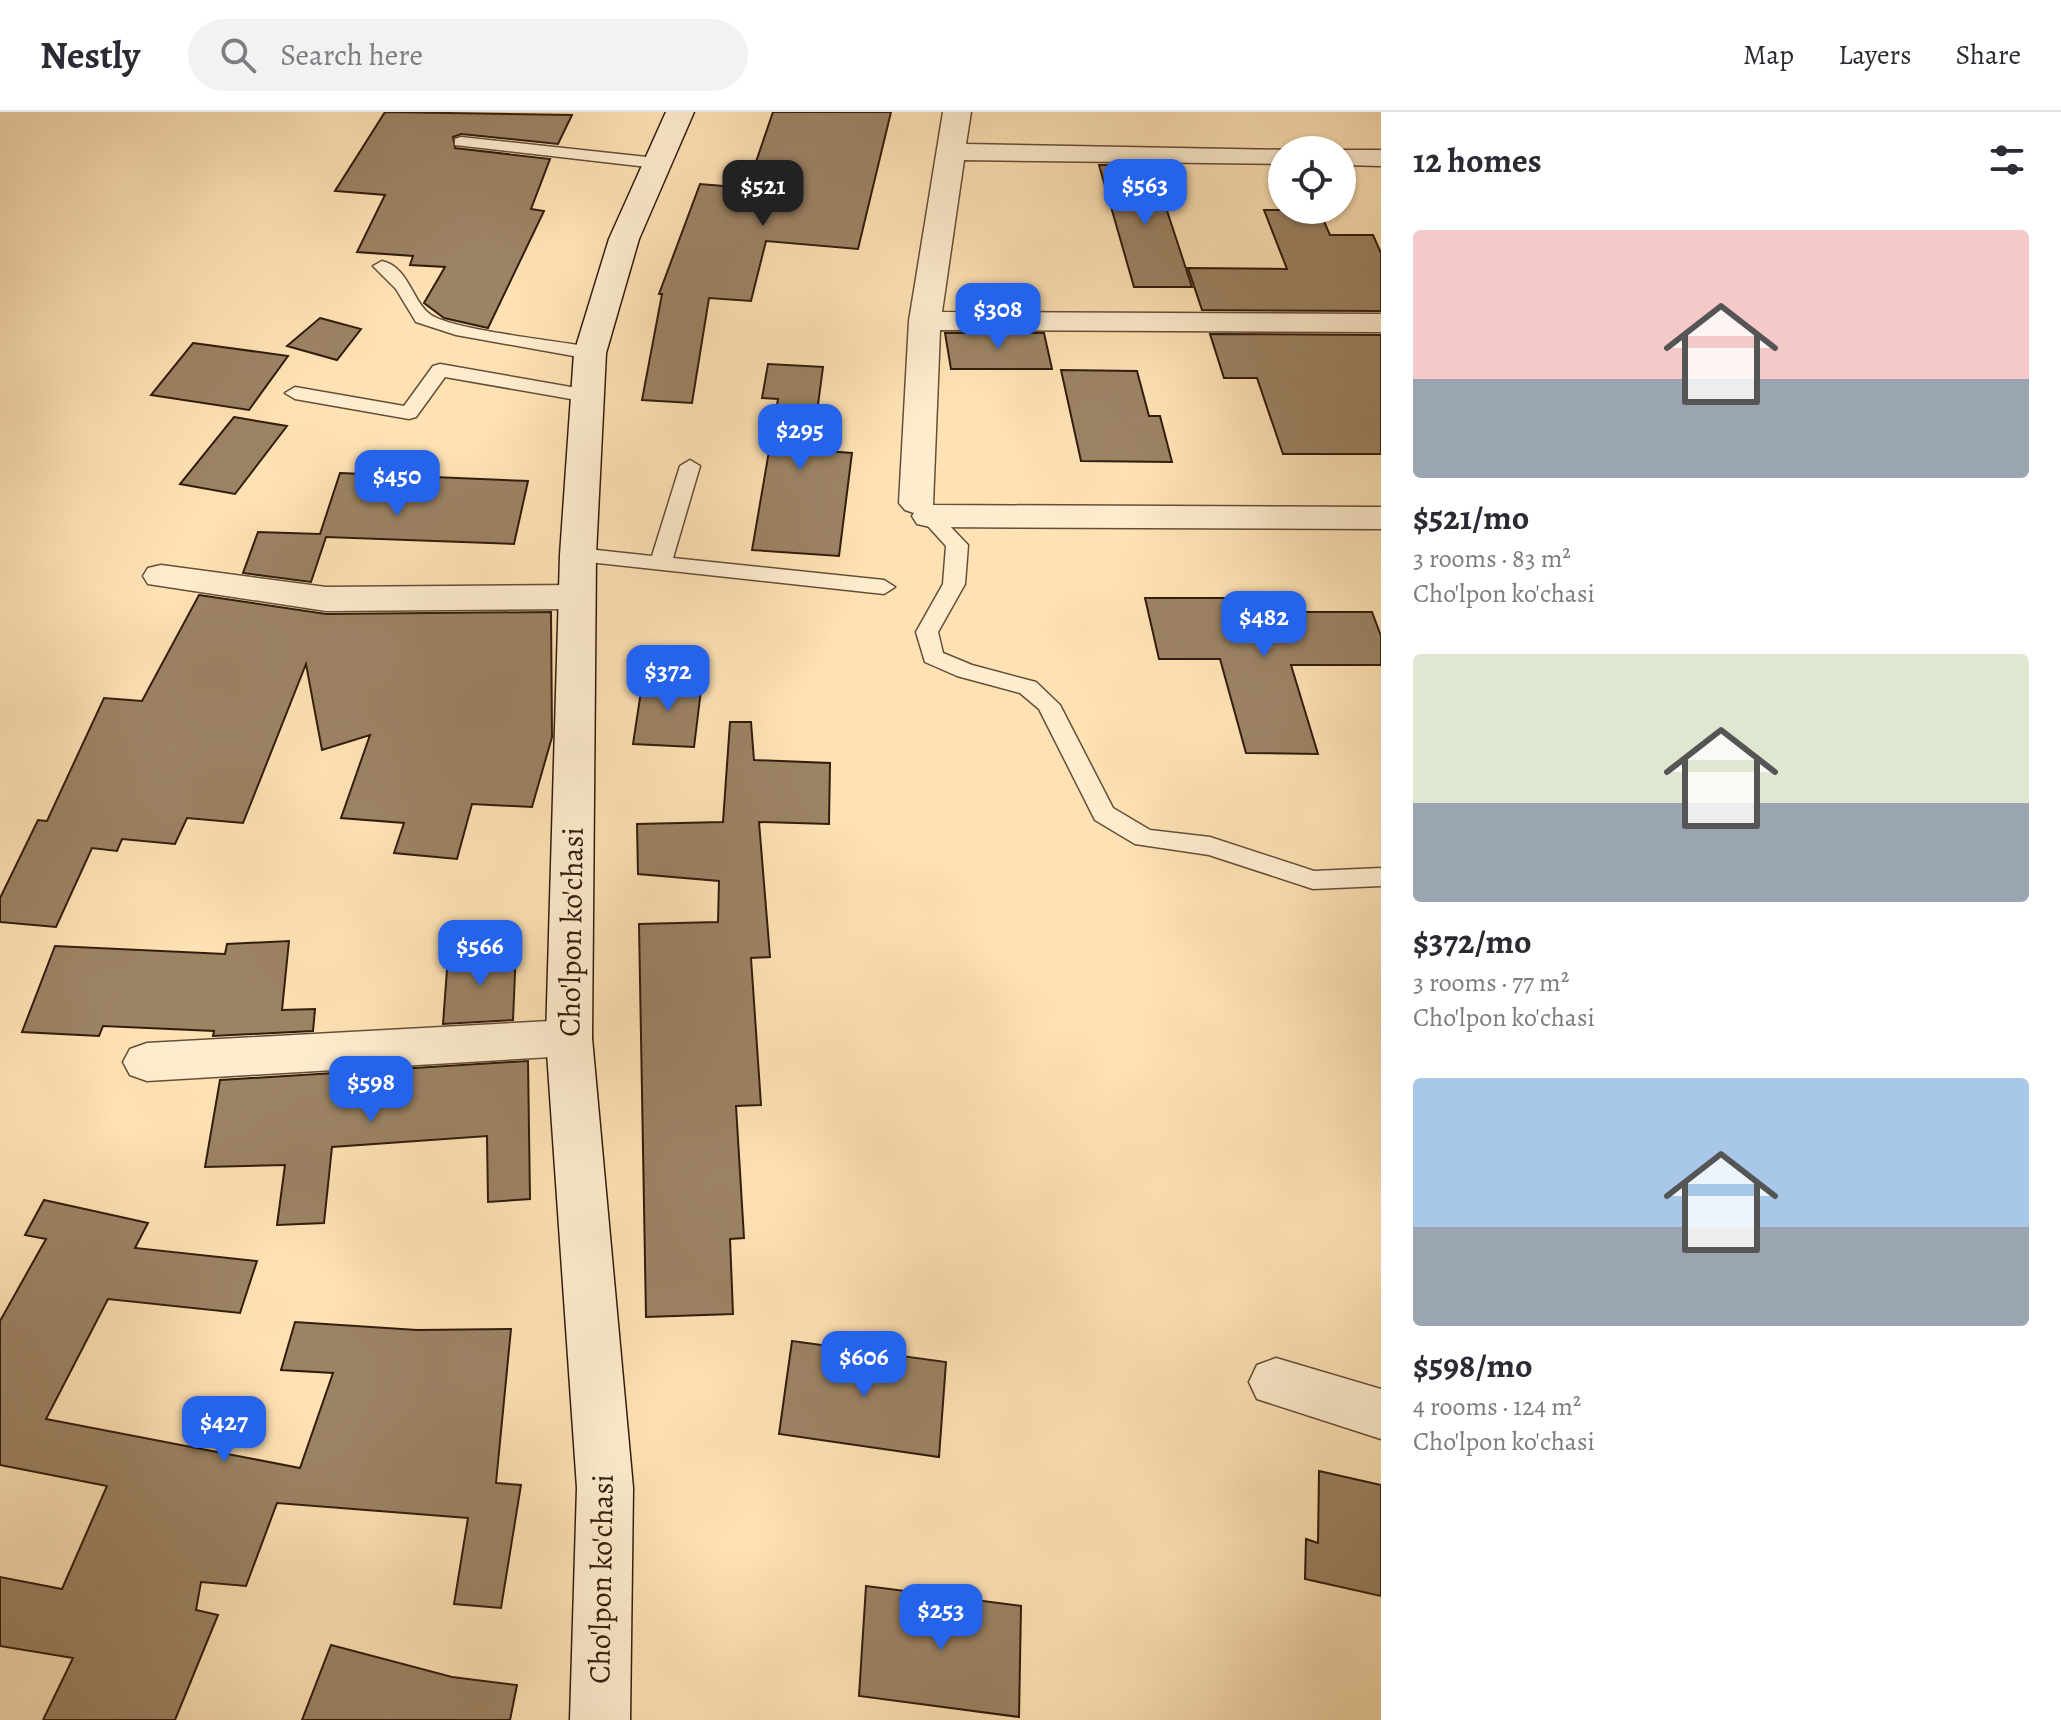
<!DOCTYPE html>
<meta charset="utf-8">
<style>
body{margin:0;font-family:Alegreya,serif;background:#f2f2f3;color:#2b2b33;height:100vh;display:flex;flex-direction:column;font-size:30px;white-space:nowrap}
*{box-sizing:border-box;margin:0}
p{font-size:26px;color:#7c7c81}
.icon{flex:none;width:44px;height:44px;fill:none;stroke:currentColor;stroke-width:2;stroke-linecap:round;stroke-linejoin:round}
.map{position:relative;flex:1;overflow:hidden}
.sheet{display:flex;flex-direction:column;background:#fff;width:680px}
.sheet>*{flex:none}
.tools{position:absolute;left:1268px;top:24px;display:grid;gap:16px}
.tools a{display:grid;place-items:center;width:88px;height:88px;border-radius:50%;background:#fff;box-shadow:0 2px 6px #0004;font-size:40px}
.price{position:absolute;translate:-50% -68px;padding:0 18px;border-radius:16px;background:#2563eb;color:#fff;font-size:26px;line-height:52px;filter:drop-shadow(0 2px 4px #0008)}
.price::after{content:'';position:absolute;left:50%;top:48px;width:24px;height:18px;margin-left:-12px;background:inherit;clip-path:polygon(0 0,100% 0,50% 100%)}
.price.selected{background:#222;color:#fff}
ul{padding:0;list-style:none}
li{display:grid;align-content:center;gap:16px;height:424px;padding:0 32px}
li span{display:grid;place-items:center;height:248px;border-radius:8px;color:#555}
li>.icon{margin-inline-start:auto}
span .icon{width:144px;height:144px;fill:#fffc;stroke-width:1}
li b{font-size:34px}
h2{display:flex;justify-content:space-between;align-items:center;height:96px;padding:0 32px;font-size:34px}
header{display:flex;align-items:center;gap:48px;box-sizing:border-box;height:112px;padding:0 40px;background:#fff;border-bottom:2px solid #e1e1e2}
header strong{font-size:38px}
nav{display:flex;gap:44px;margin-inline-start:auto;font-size:28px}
.search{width:560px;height:72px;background:#f2f2f3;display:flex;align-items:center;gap:20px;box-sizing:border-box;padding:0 28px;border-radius:44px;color:#7c7c81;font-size:30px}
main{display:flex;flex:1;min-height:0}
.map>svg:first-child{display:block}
</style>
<header>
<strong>Nestly</strong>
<div class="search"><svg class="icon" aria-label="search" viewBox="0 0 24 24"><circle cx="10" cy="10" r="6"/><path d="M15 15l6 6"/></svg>Search here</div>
<nav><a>Map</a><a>Layers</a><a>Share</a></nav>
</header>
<main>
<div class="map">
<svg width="1381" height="1608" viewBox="0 0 1381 1608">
<rect width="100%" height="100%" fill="#fee2b4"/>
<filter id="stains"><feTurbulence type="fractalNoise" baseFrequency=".0025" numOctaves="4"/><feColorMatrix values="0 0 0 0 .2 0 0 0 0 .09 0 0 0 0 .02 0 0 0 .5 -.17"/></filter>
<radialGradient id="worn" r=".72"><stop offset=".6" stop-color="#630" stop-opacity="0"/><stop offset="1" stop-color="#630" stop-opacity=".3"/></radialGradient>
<path fill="#9c8364" stroke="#321c0e" stroke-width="2" d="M385 0 572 3 558 32 461 22 453 25 455 36 550 47 531 97 544 99 488 216 444 206 424 191 445 155 410 153 413 144 357 140 385 83 335 79Z
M773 0H891L858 137 766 129 751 189 709 186 692 291 642 288 662 182H659L700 72 747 76Z
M1099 53H1152L1192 175H1134Z
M1264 98H1319L1330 123H1373L1381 141V199L1202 198 1188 156 1287 157Z
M320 206 361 217 337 248 287 234Z
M945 221H1044L1052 257H951Z
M1210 222 1381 223V342H1283L1257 266H1224Z
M193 231 288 244 249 298 151 283Z
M768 252 823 255 812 338 852 341 839 444 752 438 778 287 762 286Z
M1061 258 1137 259 1149 304H1160L1172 350 1081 349Z
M234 305 287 314 235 382 180 372Z
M340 361 528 369 514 432 326 425 311 470 243 461 258 420 320 422Z
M199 483 326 502 551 500 552 625 532 695 472 692 457 747 394 741 404 711 341 706 370 623 322 638 306 552 243 711 187 706 175 732 122 727 117 739 92 736 56 815 0 810V786L38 708 47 709 104 586 142 589Z
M1145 486H1244L1248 500H1372L1381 524V553H1291L1318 642 1246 641 1220 547H1159Z
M643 566 702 570 694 635 633 632Z
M730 610H751L754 648 830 651 829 712 759 710 770 845 751 846 761 993 736 994 744 1126 730 1127 733 1202 646 1205 639 812 718 810 719 769 638 762 637 712 723 710Z
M289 829 282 898 315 897 313 919 213 924 214 919 103 914 99 924 22 920 55 834 225 842 227 832Z
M516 838 513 908 443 912 448 844Z
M528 949 530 1087 488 1090 487 1024 332 1035 324 1111 277 1113 285 1053 205 1055 220 968Z
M44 1088 148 1111 135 1136 257 1149 240 1201 108 1187 46 1307 300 1356 333 1261 281 1258 295 1210 417 1218 511 1217 496 1371 521 1373 501 1496 454 1492 468 1406 277 1391 246 1474 201 1470 196 1498 218 1503 175 1608H43L73 1546 0 1534V1465L62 1477 107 1374 0 1353V1209L46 1127 25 1123Z
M792 1229 946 1250 939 1345 779 1322Z
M1319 1359 1381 1373V1484L1305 1467 1306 1427 1318 1431Z
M866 1474 1021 1494 1019 1605 859 1584Z
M331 1533 452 1565 517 1573 510 1608H302Z"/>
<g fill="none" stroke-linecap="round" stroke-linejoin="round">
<defs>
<path id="service" d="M461 25 656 46 664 51 656 56 455 33V27Z
M382 149C409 155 412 190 431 203 454 218 557 229 590 235L599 241 590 247 456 223 416 210 396 177 373 154Z
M440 252 588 278 598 284 588 290 445 265 416 305 409 307 295 287 285 281 295 275 404 294 433 254Z
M690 348 700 354 673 446 884 468 895 475 884 482 570 448 567 443 570 438 578 436 652 444 680 354Z
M917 385 924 387 968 433 965 472 938 520 943 541 972 553 1036 570 1060 593 1113 696 1150 718 1210 725 1314 759 1381 756V774L1313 777 1209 743 1135 732 1095 708 1039 597 1020 581 957 564 925 550 916 520 943 472 946 434 907 391Z"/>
<path id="minor" d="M943 0H971L966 32 1292 38H1282V52L964 48 942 200 1381 202V220L940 218 933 393 1381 395V417L930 415 917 412 912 404 914 401 905 398 899 391 909 209Z
M1336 38H1381V54L1342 53V38Z
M161 453 326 475 576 473 589 477 595 485 589 493 576 497 326 499 148 472 143 464 148 456Z
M569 908 585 913 592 926 585 939 569 944 147 969 130 963 123 950 130 937 147 931Z
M1276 1246 1381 1277V1327L1257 1287 1249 1270 1257 1253Z"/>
<path id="secondary" d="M666 0H694L639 127 606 241 596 443 592 926 633 1376 630 1608H570L577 1376 546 926 560 443 574 241 609 127Z"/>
</defs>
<use href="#service" stroke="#654e38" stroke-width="3"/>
<use href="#minor" stroke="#654e38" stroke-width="3"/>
<use href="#secondary" stroke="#321c0e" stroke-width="3"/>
<use href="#service" fill="#feecce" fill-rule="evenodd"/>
<use href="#minor" fill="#feecce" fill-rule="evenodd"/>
<use href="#secondary" fill="#feecce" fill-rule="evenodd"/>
</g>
<g text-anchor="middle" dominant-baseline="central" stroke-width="8" stroke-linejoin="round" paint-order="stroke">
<g font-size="30" fill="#321c0e" stroke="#feecce">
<text transform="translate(571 820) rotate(-89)">Cho'lpon ko'chasi</text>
<text transform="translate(601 1467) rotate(-89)">Cho'lpon ko'chasi</text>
</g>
</g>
<rect width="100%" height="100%" filter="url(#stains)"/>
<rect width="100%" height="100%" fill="url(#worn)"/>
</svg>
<div class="tools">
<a><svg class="icon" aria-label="locate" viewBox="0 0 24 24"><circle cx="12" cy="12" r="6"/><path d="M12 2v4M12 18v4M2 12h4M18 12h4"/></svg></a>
</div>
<b class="price" style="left:1145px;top:115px">$563</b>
<b class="price selected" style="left:763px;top:116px">$521</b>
<b class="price" style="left:998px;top:239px">$308</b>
<b class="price" style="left:800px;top:360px">$295</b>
<b class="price" style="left:397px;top:406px">$450</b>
<b class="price" style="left:1264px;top:547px">$482</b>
<b class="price" style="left:668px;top:601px">$372</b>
<b class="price" style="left:480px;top:876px">$566</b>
<b class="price" style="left:371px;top:1012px">$598</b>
<b class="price" style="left:864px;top:1287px">$606</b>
<b class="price" style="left:224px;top:1352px">$427</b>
<b class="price" style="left:941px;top:1540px">$253</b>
</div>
<section class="sheet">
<h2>12 homes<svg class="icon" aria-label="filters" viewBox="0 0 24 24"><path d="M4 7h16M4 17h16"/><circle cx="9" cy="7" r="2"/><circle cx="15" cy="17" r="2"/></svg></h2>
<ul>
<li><span style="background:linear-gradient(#f6c9c9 60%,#9aa5b1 0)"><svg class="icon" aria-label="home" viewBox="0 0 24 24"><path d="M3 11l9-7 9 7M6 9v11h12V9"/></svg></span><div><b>$521/mo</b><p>3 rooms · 83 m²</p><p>Cho'lpon ko'chasi</p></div></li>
<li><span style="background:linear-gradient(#dfe7d0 60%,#9aa5b1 0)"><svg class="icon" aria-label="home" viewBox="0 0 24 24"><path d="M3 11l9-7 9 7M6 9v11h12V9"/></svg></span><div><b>$372/mo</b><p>3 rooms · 77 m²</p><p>Cho'lpon ko'chasi</p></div></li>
<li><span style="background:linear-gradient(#a9c7e8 60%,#9aa5b1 0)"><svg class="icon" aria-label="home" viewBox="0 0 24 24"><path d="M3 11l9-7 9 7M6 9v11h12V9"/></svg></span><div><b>$598/mo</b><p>4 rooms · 124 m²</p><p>Cho'lpon ko'chasi</p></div></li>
</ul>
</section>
</main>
